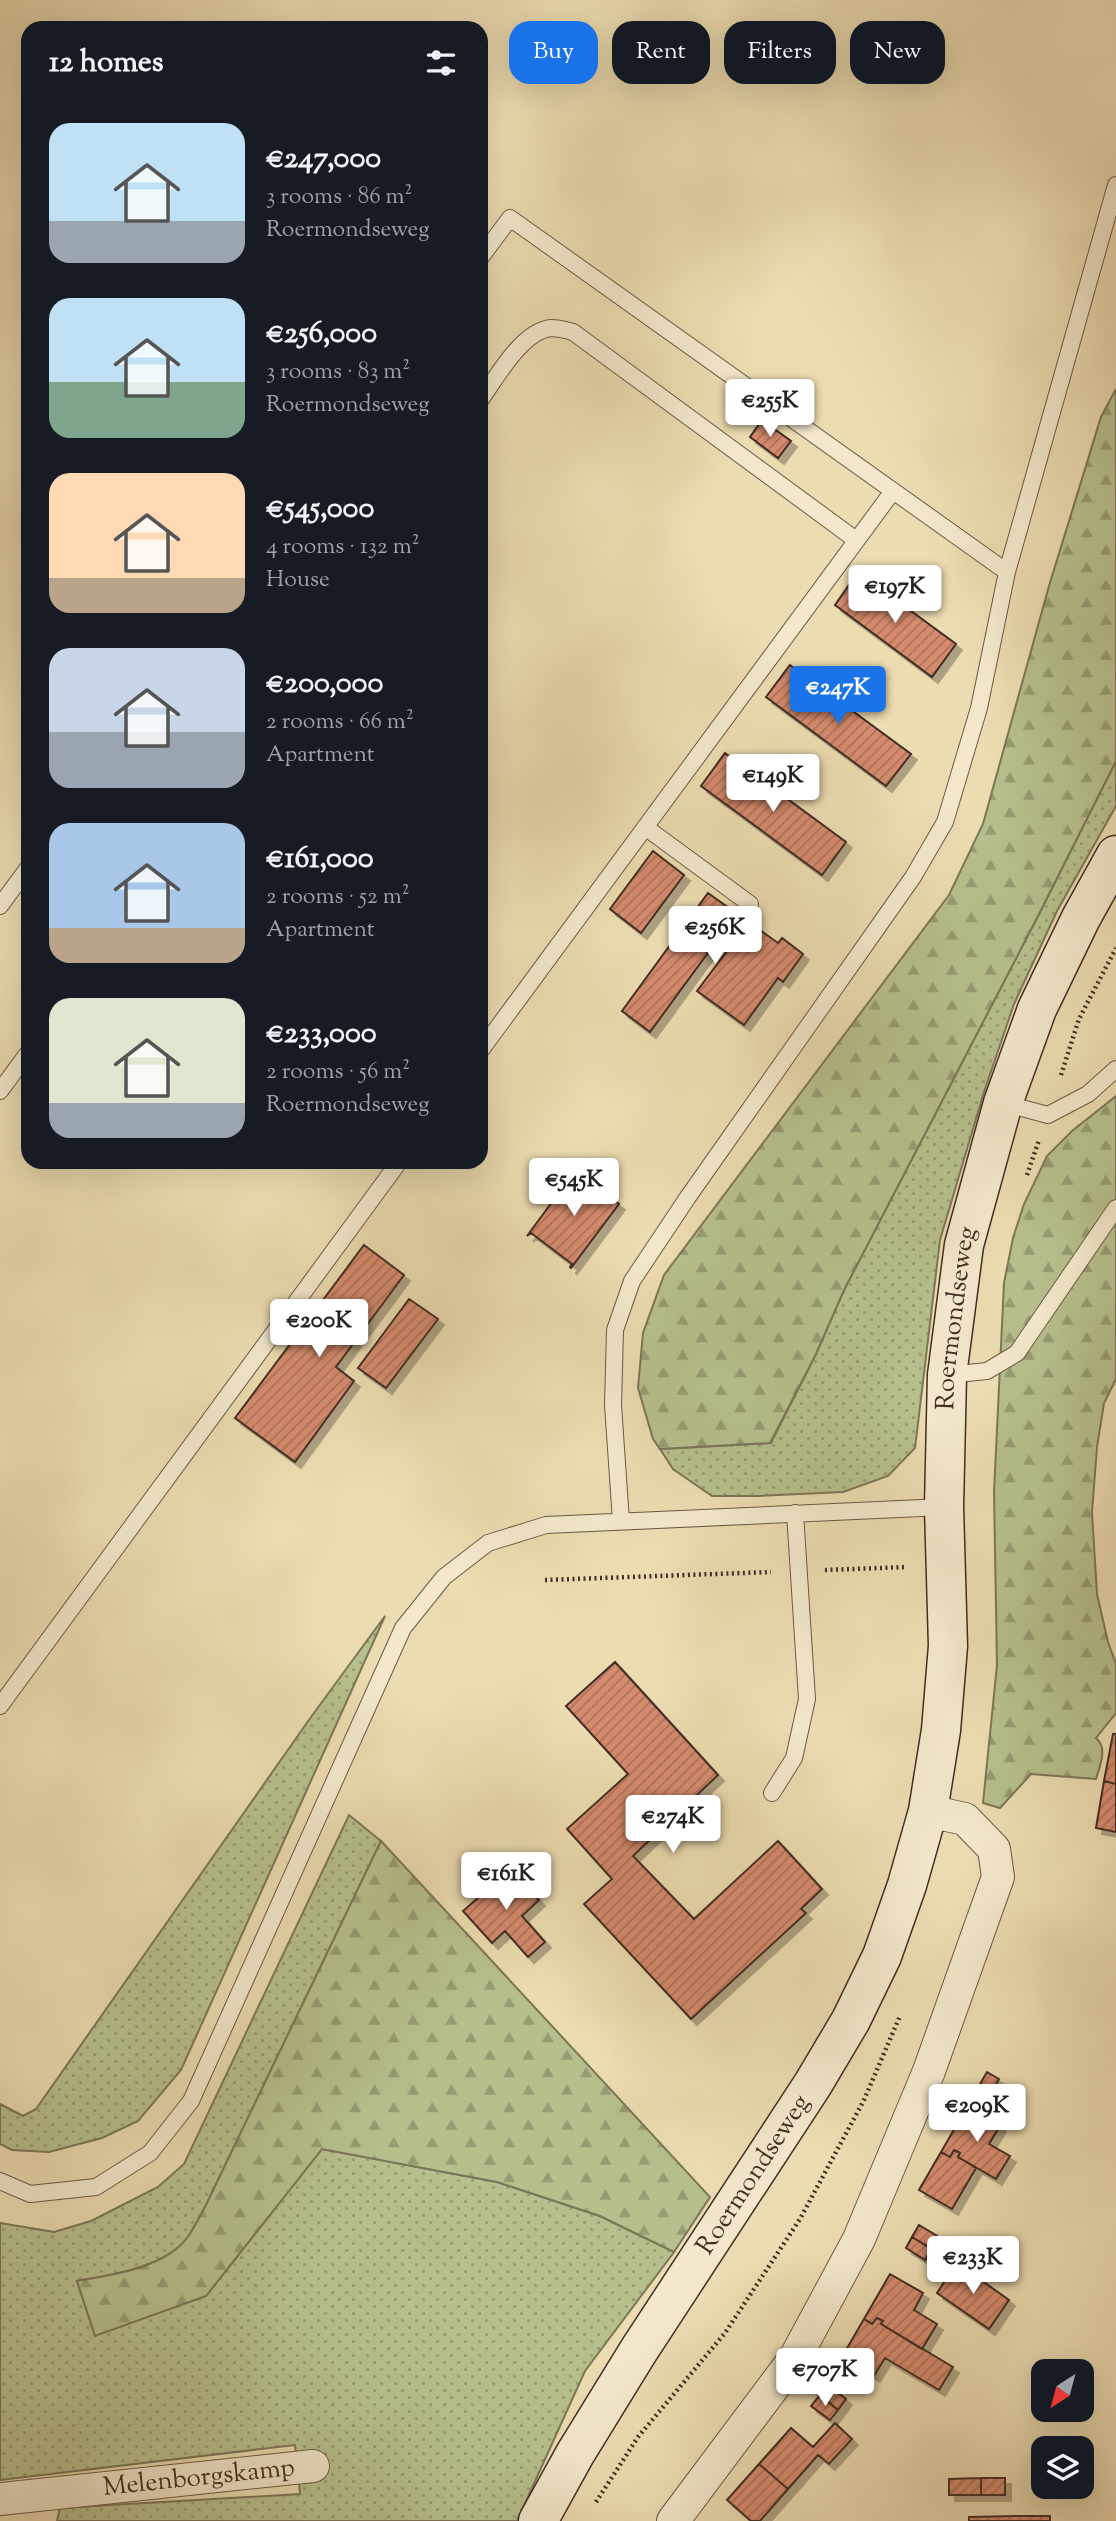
<!DOCTYPE html>
<meta charset="utf-8">
<style>
body{margin:0;font-family:"Sorts Mill Goudy",serif;background:#242831;color:#f1f3f6;height:100vh;display:flex;flex-direction:column;font-size:26px;white-space:nowrap}
*{box-sizing:border-box;margin:0}
p{font-size:23px;color:#9ea1a6}
.icon{flex:none;width:38px;height:38px;fill:none;stroke:currentColor;stroke-width:2;stroke-linecap:round;stroke-linejoin:round}
.map{position:relative;flex:1;overflow:hidden}
.sheet{position:absolute;left:21px;top:21px;width:467px;height:1148px;display:flex;flex-direction:column;background:#171b24;border-radius:21px;box-shadow:0 7px 28px #0002}
.sheet>*{flex:none}
.guide{position:absolute;left:509px;top:21px;width:500px;height:63px;display:flex;gap:14px}
.needle{width:46px;rotate:216deg}
.controls{position:absolute;left:1031px;top:2359px;display:grid;gap:14px}
.controls a{display:grid;place-items:center;width:63px;height:63px;border-radius:14px;background:#171b24;box-shadow:0 7px 28px #0002;font-size:35px}
.price{position:absolute;translate:-50% -60px;padding:0 16px;border-radius:7px;background:#fff;color:#222;font-size:23px;line-height:46px;filter:drop-shadow(0 2px 4px #0008)}
.price::after{content:'';position:absolute;left:50%;top:42px;width:21px;height:16px;margin-left:-10px;background:inherit;clip-path:polygon(0 0,100% 0,50% 100%)}
.price.on{background:#1a73e8;color:#fff}
ul{padding:0;list-style:none}
li{display:flex;align-items:center;gap:21px;height:175px;padding:0 28px}
li span{display:grid;place-items:center;flex:none;width:196px;height:140px;border-radius:21px;color:#555}
li>.icon{margin-inline-start:auto}
span .icon{width:84px;height:84px;fill:#fffc;stroke-width:1}
li b{font-size:30px}
h2{display:flex;justify-content:space-between;align-items:center;height:84px;padding:0 28px;font-size:30px}
.pill{padding:0 24px;border-radius:21px;background:#171b24;box-shadow:0 7px 28px #0002;font-size:24px;line-height:63px}
.pill.on{background:#1a73e8;color:#fff}
.map>svg:first-child{display:block}
</style>
<div class="map">
<svg width="1116" height="2521" viewBox="0 0 1116 2521">
<defs>
<pattern id="grass-dots" width="8" height="8" patternUnits="userSpaceOnUse" patternTransform="scale(1.75)"><rect width="8" height="8" fill="#b6c08d"/><path d="M2 2h.1M6 6h.1" fill="none" stroke="#969c73" stroke-width="1.8" stroke-linecap="round"/></pattern>
<pattern id="forest-firs" width="22" height="20" patternUnits="userSpaceOnUse" patternTransform="scale(1.75)"><rect width="22" height="20" fill="#b6c08d"/><path d="M5 1l3.5 6h-7zM16 11l3.5 6h-7z" fill="#969c73"/></pattern>
<pattern id="building-hatch" width="6" height="6" patternUnits="userSpaceOnUse" patternTransform="scale(1.75)"><rect width="6" height="6" fill="#d68b6e"/><path d="M-1 1l2-2M0 6l6-6M5 7l2-2" fill="none" stroke="#af725a"/></pattern>
<filter id="shadow"><feDropShadow dx="6" dy="6" stdDeviation="0" flood-color="#0004"/></filter>
</defs>
<rect width="100%" height="100%" fill="#ecdcb1"/>
<filter id="stains"><feTurbulence type="fractalNoise" baseFrequency=".00286" numOctaves="4"/><feColorMatrix values="0 0 0 0 .2 0 0 0 0 .09 0 0 0 0 .02 0 0 0 .5 -.17"/></filter>
<radialGradient id="worn" r=".72"><stop offset=".6" stop-color="#630" stop-opacity="0"/><stop offset="1" stop-color="#630" stop-opacity=".3"/></radialGradient>
<path fill="url(#grass-dots)" stroke="#7c7658" stroke-width="2" d="M1116 761V806L1057 911 1014 1004 984 1092 940 1240 915 1448 888 1476 843 1492 759 1496H712L673 1469 660 1449 771 1443 816 1354 844 1290 1038 916Z
M385 1616 181 2070 138 2121 102 2138 49 2152 12 2150 0 2144V2104L23 2116 36 2109 311 1717Z
M349 1815 381 1841 206 2205C200 2216 194 2228 187 2238 165 2267 111 2275 77 2281L95 2335 206 2296 322 2149 497 2182 600 2216 674 2252 585 2371 517 2521H57L60 2508 300 2494 295 2445 0 2480V2223L54 2232 91 2221 158 2187 184 2164Z"/>
<path fill="url(#forest-firs)" stroke="#7c7658" stroke-width="2" d="M1116 389V761L1038 916 844 1290 816 1354 770 1443 660 1449 653 1439 638 1388 643 1333 664 1275 949 895 983 824 1049 586 1101 417Z
M1116 1096V1379L1104 1403 1097 1447 1092 1512 1097 1594 1108 1642 1116 1664V1713L1096 1738C1108 1748 1100 1765 1096 1779L1031 1774 1000 1808 983 1803 997 1665 994 1492 1004 1283 1013 1238 1024 1204 1047 1156 1072 1131Z
M381 1841 710 2197 674 2252 600 2216 497 2182 322 2149 206 2296 95 2336 77 2281C111 2275 165 2268 187 2238 194 2229 200 2216 206 2205Z"/>
<path fill="url(#building-hatch)" stroke="#422d23" stroke-width="2" filter="url(#shadow)" d="M762 420 791 441 778 458 750 437Z
M858 572 956 644 932 677 835 605Z
M790 665 911 754 886 786 766 697Z
M725 753 846 842 822 875 701 786Z
M653 851 684 875 641 933 610 909Z
M708 893 778 943 782 938 803 954 783 982 778 978 744 1025 697 991 733 943 721 935 650 1032 622 1011Z
M575 1171 619 1204 571 1268 570 1267 572 1264 531 1233 527 1236Z
M364 1245 404 1275 336 1367 354 1381 295 1462 235 1418Z
M409 1299 438 1319 386 1388 358 1368Z
M615 1662 718 1775 633 1856 694 1919 778 1841 822 1889 801 1909 806 1913 691 2019 584 1904 612 1879 567 1829 628 1774 566 1706Z
M1113 1734H1116V1784L1104 1781Z
M1104 1781 1116 1784V1832L1096 1828Z
M514 1865 522 1873 521 1881 539 1900 522 1916 545 1942 528 1957 505 1931 492 1943 463 1911 488 1889 485 1885 492 1879 496 1882Z
M987 2072 999 2079 988 2098 976 2091Z
M967 2107 1000 2126 989 2144 1010 2156 996 2179 958 2157 960 2153 954 2150 950 2157 941 2152Z
M954 2150 960 2153 958 2157 976 2168 952 2209 919 2190 941 2152 950 2157Z
M919 2225 939 2237 932 2249 912 2237Z
M912 2237 932 2249 925 2260 906 2248Z
M957 2263 1009 2300 989 2329 937 2293Z
M890 2274 923 2293 914 2310 937 2324 922 2349 881 2324 883 2321 877 2318 872 2324 864 2319Z
M877 2318 883 2321 881 2324 953 2367 939 2390 885 2358 874 2376 842 2357 864 2319 872 2324Z
M828 2385 846 2399 838 2410 820 2395Z
M820 2395 838 2410 830 2420 811 2406Z
M835 2423 852 2439 829 2464 818 2455 788 2489 759 2464 791 2428 813 2447Z
M759 2464 788 2489 760 2521H751L727 2500Z
M981 2478V2495H949V2479Z
M981 2478H1005V2495H981Z
M1016 2516H1050V2521H969V2517Z"/>
<g fill="none" stroke-linecap="round" stroke-linejoin="round">
<defs>
<path id="service" d="M481 257 510 218 1007 572
M481 399C497 377 522 331 551 328 558 328 566 330 573 332L856 540
M645 827 750 904
M0 906 28 868
M481 1050 893 491
M0 1091 28 1053
M1003 1103 1048 1115 1088 1094 1116 1069
M947 1375 987 1371 1017 1353 1116 1208
M621 1521 613 1405 615 1330 632 1281 688 1197 913 877 945 822 979 708 1007 572 1116 185
M0 1706 399 1162
M772 1793 794 1758 807 1699 795 1513
M0 2181 30 2194 96 2187 150 2153 191 2101 403 1628 444 1577 488 1543 546 1525 944 1507"/>
<g id="minor">
<path id="s1" d="M0 2499 313 2466"/>
<path d="M673 2521 795 2358 859 2239 929 2071 998 1877 994 1849 965 1819 928 1811"/>
</g>
<g id="secondary">
<path id="s2" d="M538 2521 575 2454 639 2350 813 2084 851 2020 882 1956 907 1885 928 1811 941 1730 948 1646 944 1507 947 1375 964 1245 1003 1103 1037 1009 1081 918 1116 855"/>
</g>
</defs>
<use href="#service" stroke="#6c5946" stroke-width="18"/>
<use href="#minor" stroke="#6c5946" stroke-width="34"/>
<use href="#secondary" stroke="#422d23" stroke-width="41"/>
<path stroke="#422d23" stroke-width="4.5" stroke-dasharray="2 3.5" stroke-linecap="butt" d="M1061 1075 1079 1019 1116 948
M1027 1175 1039 1140
M825 1570 907 1567
M545 1580 771 1572
M596 2502 638 2437 725 2333 800 2219 864 2100 900 2016"/>
<use href="#service" stroke="#f3e8cc" stroke-width="16"/>
<use href="#minor" stroke="#f3e8cc" stroke-width="32"/>
<use href="#secondary" stroke="#f3e8cc" stroke-width="38"/>
</g>
<g text-anchor="middle" dominant-baseline="central" stroke-width="5" stroke-linejoin="round" paint-order="stroke">
<g font-size="26" fill="#422d23" stroke="#f3e8cc">
<text stroke="none"><textPath href="#s2" startOffset="1309">Roermondseweg</textPath></text>
<text stroke="none"><textPath href="#s2" startOffset="408">Roermondseweg</textPath></text>
<text stroke="none"><textPath href="#s1" startOffset="200">Melenborgskamp</textPath></text>
</g>
</g>
<rect width="100%" height="100%" filter="url(#stains)"/>
<rect width="100%" height="100%" fill="url(#worn)"/>
</svg>
<div class="controls">
<a><svg class="needle" viewBox="-14 -14 28 28"><path d="M0-13l5 13h-10z" fill="#e53935"/><path d="M0 13l5-13h-10z" fill="#9ea1a6"/></svg></a>
<a><svg class="icon" aria-label="layers" viewBox="0 0 24 24"><path d="M12 4l9 5-9 5-9-5zM3 14l9 5 9-5"/></svg></a>
</div>
<b class="price" style="left:770px;top:439px">€255K</b>
<b class="price" style="left:895px;top:625px">€197K</b>
<b class="price on" style="left:838px;top:726px">€247K</b>
<b class="price" style="left:773px;top:814px">€149K</b>
<b class="price" style="left:715px;top:966px">€256K</b>
<b class="price" style="left:574px;top:1218px">€545K</b>
<b class="price" style="left:319px;top:1359px">€200K</b>
<b class="price" style="left:673px;top:1855px">€274K</b>
<b class="price" style="left:506px;top:1912px">€161K</b>
<b class="price" style="left:977px;top:2144px">€209K</b>
<b class="price" style="left:973px;top:2296px">€233K</b>
<b class="price" style="left:825px;top:2408px">€707K</b>
<div class="guide">
<a class="pill on">Buy</a>
<a class="pill">Rent</a>
<a class="pill">Filters</a>
<a class="pill">New</a>
</div>
<section class="sheet">
<h2>12 homes<svg class="icon" aria-label="filters" viewBox="0 0 24 24"><path d="M4 7h16M4 17h16"/><circle cx="9" cy="7" r="2"/><circle cx="15" cy="17" r="2"/></svg></h2>
<ul>
<li><span style="background:linear-gradient(#bfe0f5 70%,#9aa5b1 0)"><svg class="icon" aria-label="home" viewBox="0 0 24 24"><path d="M3 11l9-7 9 7M6 9v11h12V9"/></svg></span><div><b>€247,000</b><p>3 rooms · 86 m²</p><p>Roermondseweg</p></div></li>
<li><span style="background:linear-gradient(#bfe0f5 60%,#7fa58c 0)"><svg class="icon" aria-label="home" viewBox="0 0 24 24"><path d="M3 11l9-7 9 7M6 9v11h12V9"/></svg></span><div><b>€256,000</b><p>3 rooms · 83 m²</p><p>Roermondseweg</p></div></li>
<li><span style="background:linear-gradient(#ffd9b3 75%,#b9a48a 0)"><svg class="icon" aria-label="home" viewBox="0 0 24 24"><path d="M3 11l9-7 9 7M6 9v11h12V9"/></svg></span><div><b>€545,000</b><p>4 rooms · 132 m²</p><p>House</p></div></li>
<li><span style="background:linear-gradient(#c9d6e8 60%,#9aa5b1 0)"><svg class="icon" aria-label="home" viewBox="0 0 24 24"><path d="M3 11l9-7 9 7M6 9v11h12V9"/></svg></span><div><b>€200,000</b><p>2 rooms · 66 m²</p><p>Apartment</p></div></li>
<li><span style="background:linear-gradient(#a9c7e8 75%,#b9a48a 0)"><svg class="icon" aria-label="home" viewBox="0 0 24 24"><path d="M3 11l9-7 9 7M6 9v11h12V9"/></svg></span><div><b>€161,000</b><p>2 rooms · 52 m²</p><p>Apartment</p></div></li>
<li><span style="background:linear-gradient(#dfe7d0 75%,#9aa5b1 0)"><svg class="icon" aria-label="home" viewBox="0 0 24 24"><path d="M3 11l9-7 9 7M6 9v11h12V9"/></svg></span><div><b>€233,000</b><p>2 rooms · 56 m²</p><p>Roermondseweg</p></div></li>
</ul>
</section>
</div>
